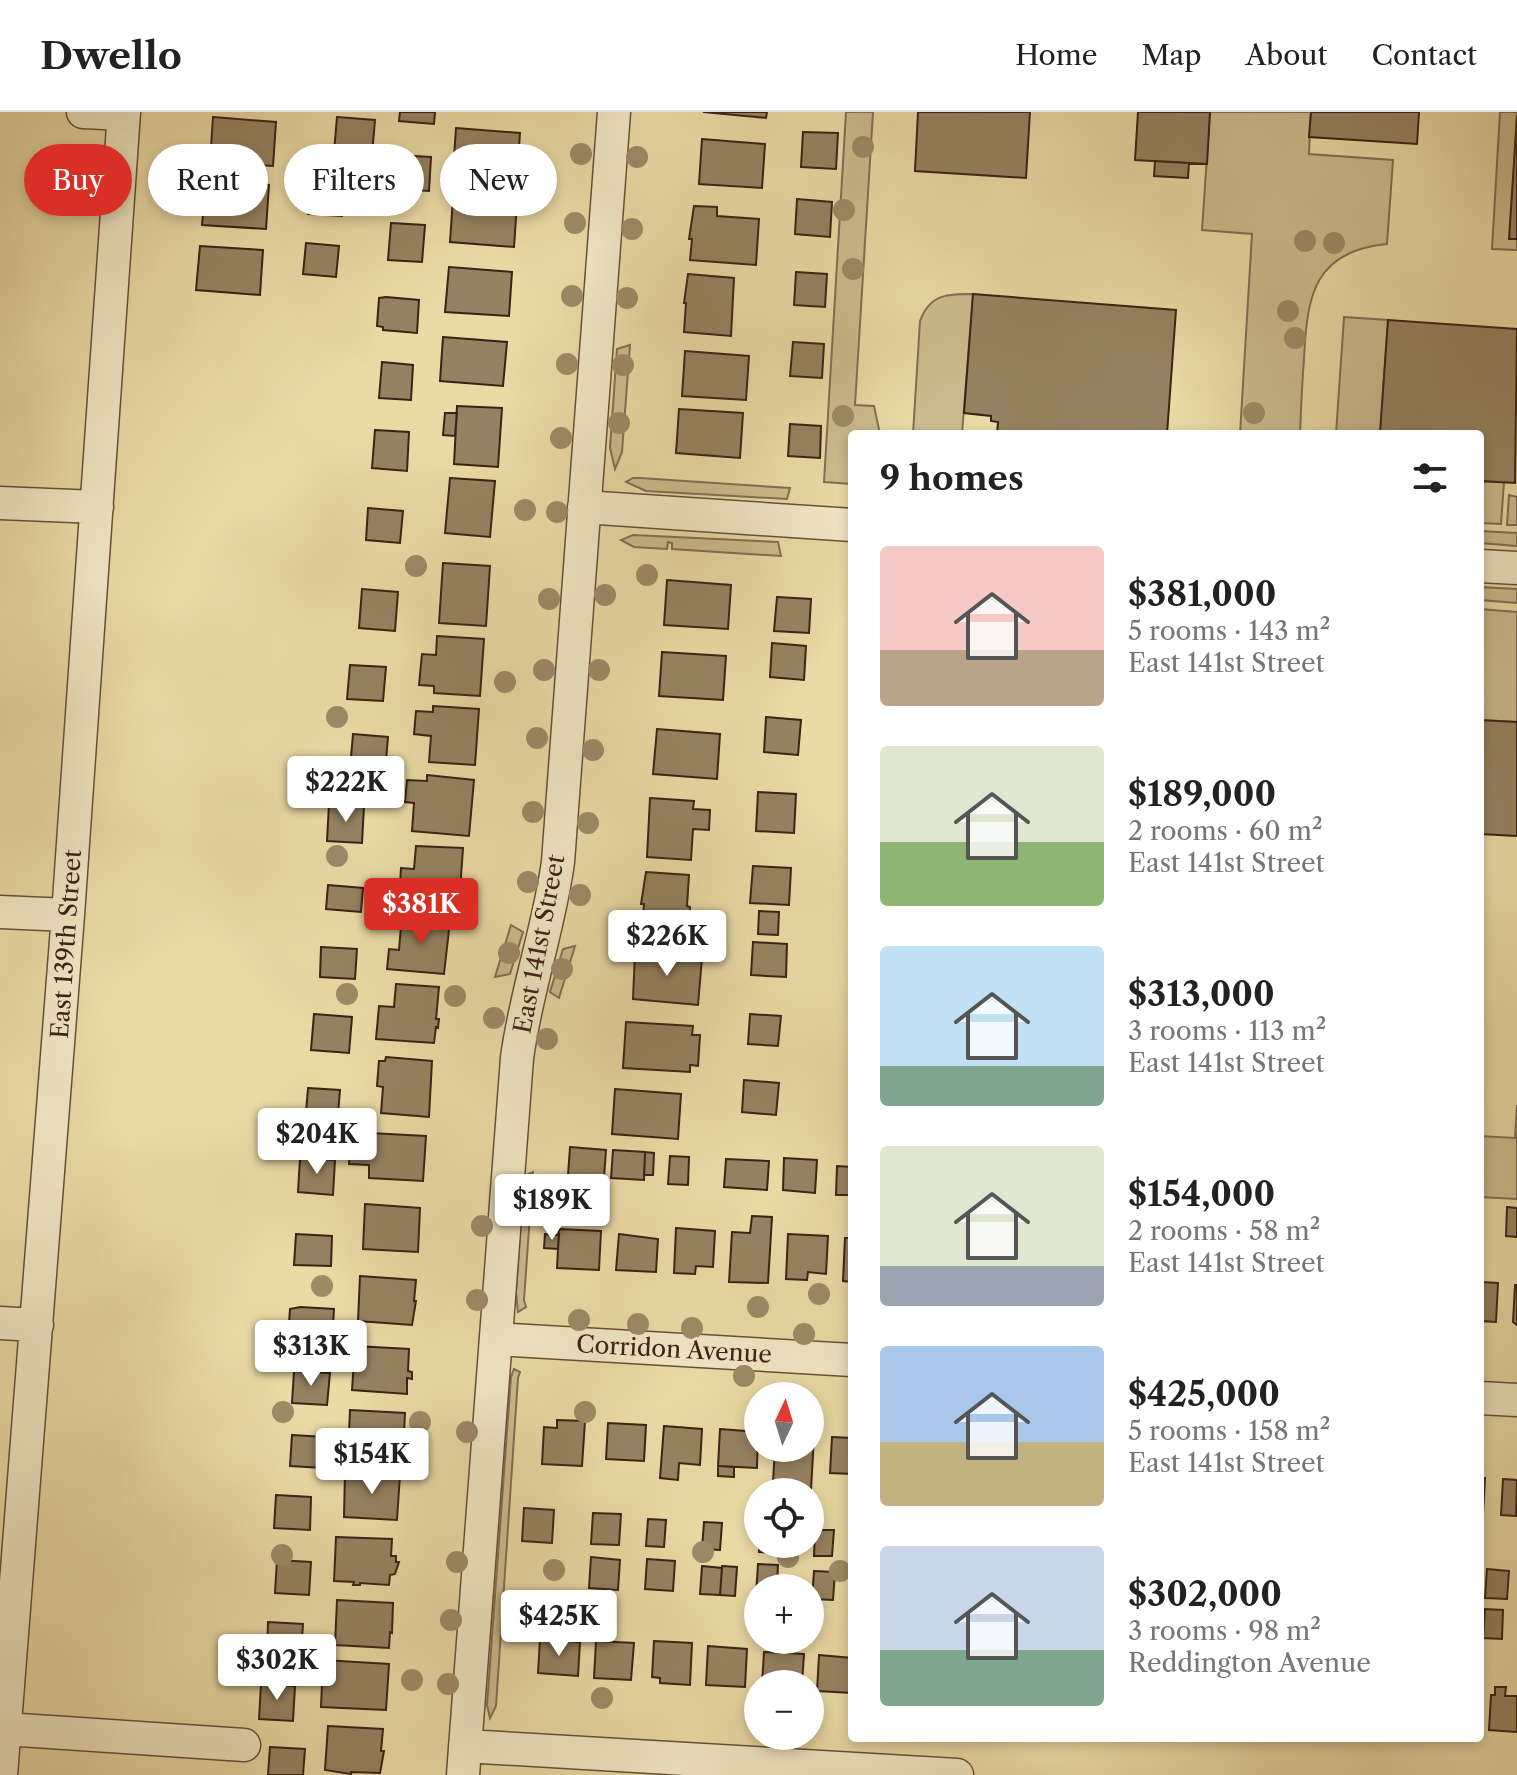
<!DOCTYPE html>
<meta charset="utf-8">
<style>
body{margin:0;font-family:"Libre Caslon Text",serif;background:#f6f6f6;color:#222;height:100vh;display:flex;flex-direction:column;font-size:30px;white-space:nowrap}
*{box-sizing:border-box;margin:0}
p{font-size:26px;color:#767676}
.icon{flex:none;width:44px;height:44px;fill:none;stroke:currentColor;stroke-width:2;stroke-linecap:round;stroke-linejoin:round}
.map{position:relative;flex:1;overflow:hidden}
.panel{position:absolute;left:848px;top:318px;width:636px;height:1312px;display:flex;flex-direction:column;background:#fff;border-radius:8px;box-shadow:0 4px 12px #0003}
.panel>*{flex:none}
.hud{position:absolute;left:24px;top:32px;width:704px;height:72px;display:flex;gap:16px}
.needle{width:52px;rotate:4deg}
.buttons{position:absolute;left:744px;top:1270px;display:grid;gap:16px}
.buttons a{display:grid;place-items:center;width:80px;height:80px;border-radius:50%;background:#fff;box-shadow:0 4px 12px #0003;font-size:40px}
.price{position:absolute;translate:-50% -68px;padding:0 18px;border-radius:8px;background:#fff;color:#222;font-size:26px;line-height:52px;filter:drop-shadow(0 2px 4px #0008)}
.price::after{content:'';position:absolute;left:50%;top:48px;width:24px;height:18px;margin-left:-12px;background:inherit;clip-path:polygon(0 0,100% 0,50% 100%)}
.price.selected{background:#d93025;color:#fff}
ul{padding:0;list-style:none}
li{display:flex;align-items:center;gap:24px;height:200px;padding:0 32px}
li span{display:grid;place-items:center;flex:none;width:224px;height:160px;border-radius:8px;color:#555}
li>.icon{margin-inline-start:auto}
span .icon{width:96px;height:96px;fill:#fffc;stroke-width:1}
li b{font-size:34px}
h2{display:flex;justify-content:space-between;align-items:center;height:96px;padding:0 32px;font-size:34px}
.tag{padding:0 28px;border-radius:36px;background:#fff;box-shadow:0 4px 12px #0003;font-size:28px;line-height:72px}
.tag.selected{background:#d93025;color:#fff}
header{display:flex;align-items:center;gap:48px;box-sizing:border-box;height:112px;padding:0 40px;background:#fff;border-bottom:2px solid #e0e0e0}
header strong{font-size:38px}
nav{display:flex;gap:44px;margin-inline-start:auto;font-size:28px}
.map>svg:first-child{display:block}
</style>
<header>
<strong>Dwello</strong>
<nav><a>Home</a><a>Map</a><a>About</a><a>Contact</a></nav>
</header>
<div class="map">
<svg width="1517" height="1663" viewBox="0 0 1517 1663">
<rect width="100%" height="100%" fill="#eadaa6"/>
<filter id="stains"><feTurbulence type="fractalNoise" baseFrequency=".0025" numOctaves="4"/><feColorMatrix values="0 0 0 0 .2 0 0 0 0 .09 0 0 0 0 .02 0 0 0 .5 -.17"/></filter>
<radialGradient id="worn" r=".72"><stop offset=".6" stop-color="#630" stop-opacity="0"/><stop offset="1" stop-color="#630" stop-opacity=".3"/></radialGradient>
<path fill="#ccbb8e" stroke="#836e52" stroke-width="2" d="M846 0H873L855 293 874 294 880 322H852V372L824 370Z
M1210 0H1311L1309 42 1393 48 1387 132C1313 139 1307 185 1304 247 1302 272 1301 297 1300 322H1240L1252 122 1202 118Z
M1500 0H1517L1510 126 1517 127V138L1492 137Z
M973 182 962 322H913L920 209C930 182 947 182 973 182Z
M1344 205 1388 208 1380 322H1336Z
M630 233 622 340 615 357 610 336 617 237Z
M633 366H640L790 376 787 387 646 379 626 370Z
M1480 369 1504 370 1501 412 1480 411Z
M1509 383 1517 385V413H1507Z
M1480 419 1517 421V434L1480 431Z
M633 423 778 430 781 444 672 437V431L668 430 667 437 634 435 621 428Z
M1480 475 1517 477V491L1480 488Z
M1480 497 1517 500V610L1480 608Z
M511 813 523 820 510 862 495 865Z
M575 834 559 886 550 880 563 837Z
M1517 993V1087L1480 1085V1024L1515 1026Z
M533 1060 524 1188 526 1195 518 1200 516 1180 524 1064Z
M514 1257 520 1260 518 1266 496 1594 490 1606 487 1593 511 1265Z"/>
<path fill="#968261" stroke="#3a2216" stroke-width="2" d="M400 0H435L434 12 399 9Z
M703 0H767L766 6Z
M918 0H1030L1026 66 915 59Z
M1138 0H1210L1207 52 1135 48Z
M1311 0H1419L1417 32 1309 25Z
M1517 4V127H1509Z
M213 5 276 10 273 54 210 50Z
M337 5 375 8 372 43 334 40Z
M456 16 520 21 517 65 453 60Z
M803 20 838 21 836 57 801 55Z
M702 27 765 32 762 76 699 72Z
M396 43 431 45 429 79 394 77Z
M1155 49 1189 51 1188 66 1154 64Z
M310 67 345 69 342 104 308 102Z
M206 68 269 73 266 117 202 113Z
M453 86 517 91 514 135 450 130Z
M797 87 832 90 830 125 795 122Z
M694 94 717 95V104L759 107 756 153 690 148 692 127H689Z
M391 111 425 113 422 150 388 148Z
M306 131 339 134 336 165 303 162Z
M200 134 263 138 260 183 196 178Z
M449 155 512 160 509 204 445 200Z
M796 160 827 162 825 195 794 193Z
M688 162 734 166 731 224 684 220 686 191H684Z
M973 182 1176 198 1167 322H997L998 310 991 309V304L964 301Z
M386 185 419 188 417 221 383 218V215L377 214 379 186Z
M1388 208 1517 217 1515 371 1480 369V322H1380Z
M443 225 507 230 503 274 440 269Z
M793 230 824 232 822 266 790 264Z
M685 239 749 244 746 288 682 284Z
M382 250 413 253 411 288 379 286Z
M457 294 502 296 498 355 454 352Z
M679 297 743 301 740 346 676 341Z
M445 301H457L455 324 443 323Z
M790 312 821 314 820 346 788 344Z
M375 318 409 320 407 359 372 356Z
M450 366 495 369 490 425 445 421Z
M368 396 403 399 400 431 366 428Z
M443 451 490 454 486 514 439 511Z
M667 468 731 473 728 517 664 513Z
M362 477 398 480 395 519 359 516Z
M777 485 811 487 809 521 774 519Z
M437 524 484 527 480 584 434 581V574L419 573 422 542 436 543Z
M772 531 806 534 804 568 770 565Z
M662 540 726 544 723 588 659 584Z
M350 553 386 555 383 589 347 587Z
M433 594 479 597 475 653 429 650 431 624 414 622 416 599 433 600Z
M766 605 801 608 798 643 764 640Z
M1480 608 1517 610V724L1480 722Z
M657 617 720 622 717 667 653 662Z
M353 622 388 625 385 660 350 657Z
M427 663 474 668 469 724 412 719 414 691 405 690 407 668 427 669Z
M758 680 796 682 794 721 756 719Z
M650 686 694 689 693 697 710 698 709 718 693 717 691 748 647 745Z
M329 692 364 694 362 731 327 729Z
M416 734 463 736 459 793 399 789 401 756 414 757Z
M753 754 791 756 789 793 750 791Z
M646 760 689 763 687 794 690 795V801H687L685 821 642 818 644 792H641Z
M328 773 363 776 361 800 326 797Z
M759 799 779 800 778 823 758 822Z
M402 805 450 809 444 862 387 857 389 837 399 838 401 814 394 813 395 806Z
M753 830 787 832 786 865 751 863Z
M321 835 357 837 355 867 320 865Z
M635 840 702 846 698 893 633 887Z
M396 872 439 875 436 907H439L438 916 436 915 434 931 376 927 379 894 394 895Z
M314 902 352 905 349 941 311 938Z
M750 902 781 904 778 934 748 932Z
M626 910 693 914 692 923H700L698 954 690 953V960L623 956Z
M386 945 432 949 429 1005 381 1001 383 975 377 974 379 949H385Z
M744 968 779 971 776 1003 742 1000Z
M308 976 340 978 337 1014 305 1012Z
M615 977 681 982 678 1027 612 1022Z
M351 1020 426 1024 423 1069 369 1066V1053L349 1052Z
M570 1035 606 1038 604 1066 568 1063Z
M613 1038 645 1040 644 1068 611 1066Z
M645 1040 654 1041 653 1063H644Z
M670 1044 689 1045 688 1073 668 1072Z
M300 1046 335 1048 333 1083 298 1080Z
M784 1046 817 1048 815 1081 783 1078Z
M726 1047 769 1049 767 1078 724 1075Z
M837 1054 852 1055V1083H836Z
M365 1092 420 1096 418 1140 363 1137Z
M1507 1095 1517 1096V1125L1506 1124Z
M752 1104 772 1105 768 1171 729 1170 732 1120 750 1121Z
M676 1116 715 1119 713 1155 696 1154 695 1162 674 1161Z
M559 1117 601 1119 599 1158 557 1156Z
M296 1122 332 1124 331 1154 294 1153Z
M545 1122 559 1123 558 1137 544 1136Z
M619 1122 658 1127 656 1160 616 1158Z
M788 1122 828 1124 826 1162 808 1160 807 1168 786 1167Z
M845 1126H852V1170L843 1169Z
M360 1164 416 1168 414 1189H416L412 1213 358 1209Z
M1480 1170 1498 1171 1496 1210 1480 1209Z
M1515 1173H1517V1213L1513 1210Z
M300 1195 334 1197 332 1229 288 1225 290 1197Z
M355 1234 409 1237 408 1259 412 1260V1267L407 1266V1282L352 1278Z
M294 1259 330 1261 327 1293 292 1291Z
M350 1298 405 1301 404 1321 407 1322V1330H403L402 1345 348 1342Z
M557 1308 585 1309 582 1354 542 1352 544 1315 557 1316Z
M608 1311 646 1313 644 1349 606 1347Z
M664 1314 702 1317 700 1353 679 1351 678 1368 660 1366Z
M720 1317 758 1320 757 1356 718 1354Z
M292 1323 325 1325 323 1356 290 1354Z
M810 1323 814 1324 811 1378 783 1376V1371L773 1370 775 1336H810Z
M832 1325 852 1326V1362L830 1361Z
M718 1354 734 1355V1365L718 1364Z
M345 1360 400 1363 397 1408 344 1405Z
M1480 1366H1485L1483 1403 1480 1402Z
M1503 1367 1517 1368 1516 1404 1501 1403Z
M276 1383 311 1385 310 1418 274 1416Z
M524 1396 554 1398 552 1431 522 1429Z
M593 1401 621 1402 619 1433 591 1432Z
M648 1407 666 1408 664 1435 646 1434Z
M704 1410 722 1411 720 1438 702 1437Z
M815 1418H834L832 1444H814Z
M336 1425 392 1427 391 1444H396V1450H399L395 1462 390 1463 389 1473 360 1471V1473H353L354 1470 334 1469Z
M760 1432H777V1441L759 1440Z
M591 1445 620 1448 618 1478 589 1476Z
M647 1447 675 1449 673 1479 645 1477Z
M277 1448 311 1450 309 1483 275 1481Z
M758 1452 778 1453 777 1476H758V1483H756Z
M702 1454 722 1456 720 1483 700 1482Z
M722 1454 737 1455 735 1484 720 1483Z
M1487 1457 1509 1459 1507 1487 1485 1486Z
M814 1459 835 1460 833 1488 812 1487Z
M797 1469 803 1476H788L791 1470Z
M337 1488 393 1491 392 1521 390 1520 389 1536 335 1533Z
M527 1492 549 1494 548 1527 525 1526Z
M1485 1497 1503 1498 1502 1527 1483 1526Z
M268 1510 303 1512 301 1544 267 1542Z
M540 1527 580 1530 578 1564 538 1561Z
M596 1529 634 1531 631 1568 594 1566Z
M654 1529 692 1531 690 1573 660 1571V1566L652 1565Z
M708 1534 747 1537 745 1575 706 1573Z
M764 1540 804 1542 802 1572H762Z
M819 1543 852 1546V1581L817 1579Z
M323 1548 389 1552 386 1598 321 1595Z
M261 1572 295 1574 293 1609 259 1607Z
M1495 1575H1506L1505 1584H1517V1620L1489 1618 1491 1583H1495Z
M328 1614 383 1617 381 1639H384L380 1661 351 1660V1662L325 1658Z
M270 1635 305 1637 303 1663H268Z"/>
<g fill="none" stroke-linecap="round" stroke-linejoin="round">
<defs>
<path id="minor" d="M83 0 124 2
M0 391 97 395
M584 395 852 413
M1480 454 1517 456
M0 800 68 803
M0 1211 37 1213
M496 1227 852 1248
M1480 1286 1517 1288
M5 1617 244 1633
M465 1634 957 1663
M1 1663 68 803 124 0
M463 1663 517 946C526 879 549 816 558 750L614 0"/>
</defs>
<use href="#minor" stroke="#66503a" stroke-width="35"/>
<use href="#minor" stroke="#f1e7c5" stroke-width="32"/>
</g>
<g fill="#9d8a67">
<circle cx="863" cy="35" r="11"/>
<circle cx="581" cy="42" r="11"/>
<circle cx="637" cy="45" r="11"/>
<circle cx="844" cy="98" r="11"/>
<circle cx="575" cy="111" r="11"/>
<circle cx="632" cy="117" r="11"/>
<circle cx="1305" cy="129" r="11"/>
<circle cx="1334" cy="131" r="11"/>
<circle cx="853" cy="157" r="11"/>
<circle cx="572" cy="184" r="11"/>
<circle cx="627" cy="186" r="11"/>
<circle cx="1288" cy="199" r="11"/>
<circle cx="1295" cy="226" r="11"/>
<circle cx="567" cy="252" r="11"/>
<circle cx="623" cy="253" r="11"/>
<circle cx="1254" cy="301" r="11"/>
<circle cx="843" cy="304" r="11"/>
<circle cx="619" cy="311" r="11"/>
<circle cx="561" cy="326" r="11"/>
<circle cx="525" cy="398" r="11"/>
<circle cx="557" cy="400" r="11"/>
<circle cx="416" cy="454" r="11"/>
<circle cx="647" cy="463" r="11"/>
<circle cx="605" cy="483" r="11"/>
<circle cx="549" cy="487" r="11"/>
<circle cx="544" cy="558" r="11"/>
<circle cx="599" cy="558" r="11"/>
<circle cx="505" cy="570" r="11"/>
<circle cx="337" cy="605" r="11"/>
<circle cx="537" cy="626" r="11"/>
<circle cx="593" cy="638" r="11"/>
<circle cx="337" cy="673" r="11"/>
<circle cx="533" cy="700" r="11"/>
<circle cx="588" cy="711" r="11"/>
<circle cx="337" cy="744" r="11"/>
<circle cx="528" cy="770" r="11"/>
<circle cx="580" cy="783" r="11"/>
<circle cx="509" cy="841" r="11"/>
<circle cx="562" cy="857" r="11"/>
<circle cx="347" cy="882" r="11"/>
<circle cx="455" cy="884" r="11"/>
<circle cx="494" cy="906" r="11"/>
<circle cx="547" cy="927" r="11"/>
<circle cx="482" cy="1114" r="11"/>
<circle cx="322" cy="1174" r="11"/>
<circle cx="819" cy="1182" r="11"/>
<circle cx="477" cy="1188" r="11"/>
<circle cx="758" cy="1195" r="11"/>
<circle cx="579" cy="1208" r="11"/>
<circle cx="638" cy="1212" r="11"/>
<circle cx="692" cy="1216" r="11"/>
<circle cx="804" cy="1222" r="11"/>
<circle cx="744" cy="1264" r="11"/>
<circle cx="283" cy="1300" r="11"/>
<circle cx="585" cy="1300" r="11"/>
<circle cx="420" cy="1310" r="11"/>
<circle cx="467" cy="1320" r="11"/>
<circle cx="703" cy="1440" r="11"/>
<circle cx="282" cy="1443" r="11"/>
<circle cx="788" cy="1445" r="11"/>
<circle cx="457" cy="1450" r="11"/>
<circle cx="554" cy="1458" r="11"/>
<circle cx="840" cy="1459" r="11"/>
<circle cx="451" cy="1508" r="11"/>
<circle cx="412" cy="1568" r="11"/>
<circle cx="448" cy="1572" r="11"/>
<circle cx="602" cy="1586" r="11"/>
</g>
<g text-anchor="middle" dominant-baseline="central" stroke-width="6" stroke-linejoin="round" paint-order="stroke">
<g font-size="24" fill="#3a2216" stroke="#f1e7c5">
<text transform="translate(66 832) rotate(-86)">East 139th Street</text>
<text transform="translate(539 832) rotate(-79)">East 141st Street</text>
<text transform="translate(674 1237) rotate(3)">Corridon Avenue</text>
</g>
</g>
<rect width="100%" height="100%" filter="url(#stains)"/>
<rect width="100%" height="100%" fill="url(#worn)"/>
</svg>
<div class="buttons">
<a><svg class="needle" viewBox="-14 -14 28 28"><path d="M0-13l5 13h-10z" fill="#e53935"/><path d="M0 13l5-13h-10z" fill="#767676"/></svg></a>
<a><svg class="icon" aria-label="locate" viewBox="0 0 24 24"><circle cx="12" cy="12" r="6"/><path d="M12 2v4M12 18v4M2 12h4M18 12h4"/></svg></a>
<a>+</a>
<a>−</a>
</div>
<b class="price" style="left:346px;top:712px">$222K</b>
<b class="price selected" style="left:421px;top:834px">$381K</b>
<b class="price" style="left:667px;top:866px">$226K</b>
<b class="price" style="left:317px;top:1064px">$204K</b>
<b class="price" style="left:552px;top:1130px">$189K</b>
<b class="price" style="left:311px;top:1276px">$313K</b>
<b class="price" style="left:372px;top:1384px">$154K</b>
<b class="price" style="left:559px;top:1546px">$425K</b>
<b class="price" style="left:277px;top:1590px">$302K</b>
<div class="hud">
<a class="tag selected">Buy</a>
<a class="tag">Rent</a>
<a class="tag">Filters</a>
<a class="tag">New</a>
</div>
<section class="panel">
<h2>9 homes<svg class="icon" aria-label="filters" viewBox="0 0 24 24"><path d="M4 7h16M4 17h16"/><circle cx="9" cy="7" r="2"/><circle cx="15" cy="17" r="2"/></svg></h2>
<ul>
<li><span style="background:linear-gradient(#f6c9c9 65%,#b9a48a 0)"><svg class="icon" aria-label="home" viewBox="0 0 24 24"><path d="M3 11l9-7 9 7M6 9v11h12V9"/></svg></span><div><b>$381,000</b><p>5 rooms · 143 m²</p><p>East 141st Street</p></div></li>
<li><span style="background:linear-gradient(#dfe7d0 60%,#8fb573 0)"><svg class="icon" aria-label="home" viewBox="0 0 24 24"><path d="M3 11l9-7 9 7M6 9v11h12V9"/></svg></span><div><b>$189,000</b><p>2 rooms · 60 m²</p><p>East 141st Street</p></div></li>
<li><span style="background:linear-gradient(#bfe0f5 75%,#7fa58c 0)"><svg class="icon" aria-label="home" viewBox="0 0 24 24"><path d="M3 11l9-7 9 7M6 9v11h12V9"/></svg></span><div><b>$313,000</b><p>3 rooms · 113 m²</p><p>East 141st Street</p></div></li>
<li><span style="background:linear-gradient(#dfe7d0 75%,#9aa5b1 0)"><svg class="icon" aria-label="home" viewBox="0 0 24 24"><path d="M3 11l9-7 9 7M6 9v11h12V9"/></svg></span><div><b>$154,000</b><p>2 rooms · 58 m²</p><p>East 141st Street</p></div></li>
<li><span style="background:linear-gradient(#a9c7e8 60%,#c2b280 0)"><svg class="icon" aria-label="home" viewBox="0 0 24 24"><path d="M3 11l9-7 9 7M6 9v11h12V9"/></svg></span><div><b>$425,000</b><p>5 rooms · 158 m²</p><p>East 141st Street</p></div></li>
<li><span style="background:linear-gradient(#c9d6e8 65%,#7fa58c 0)"><svg class="icon" aria-label="home" viewBox="0 0 24 24"><path d="M3 11l9-7 9 7M6 9v11h12V9"/></svg></span><div><b>$302,000</b><p>3 rooms · 98 m²</p><p>Reddington Avenue</p></div></li>
</ul>
</section>
</div>
